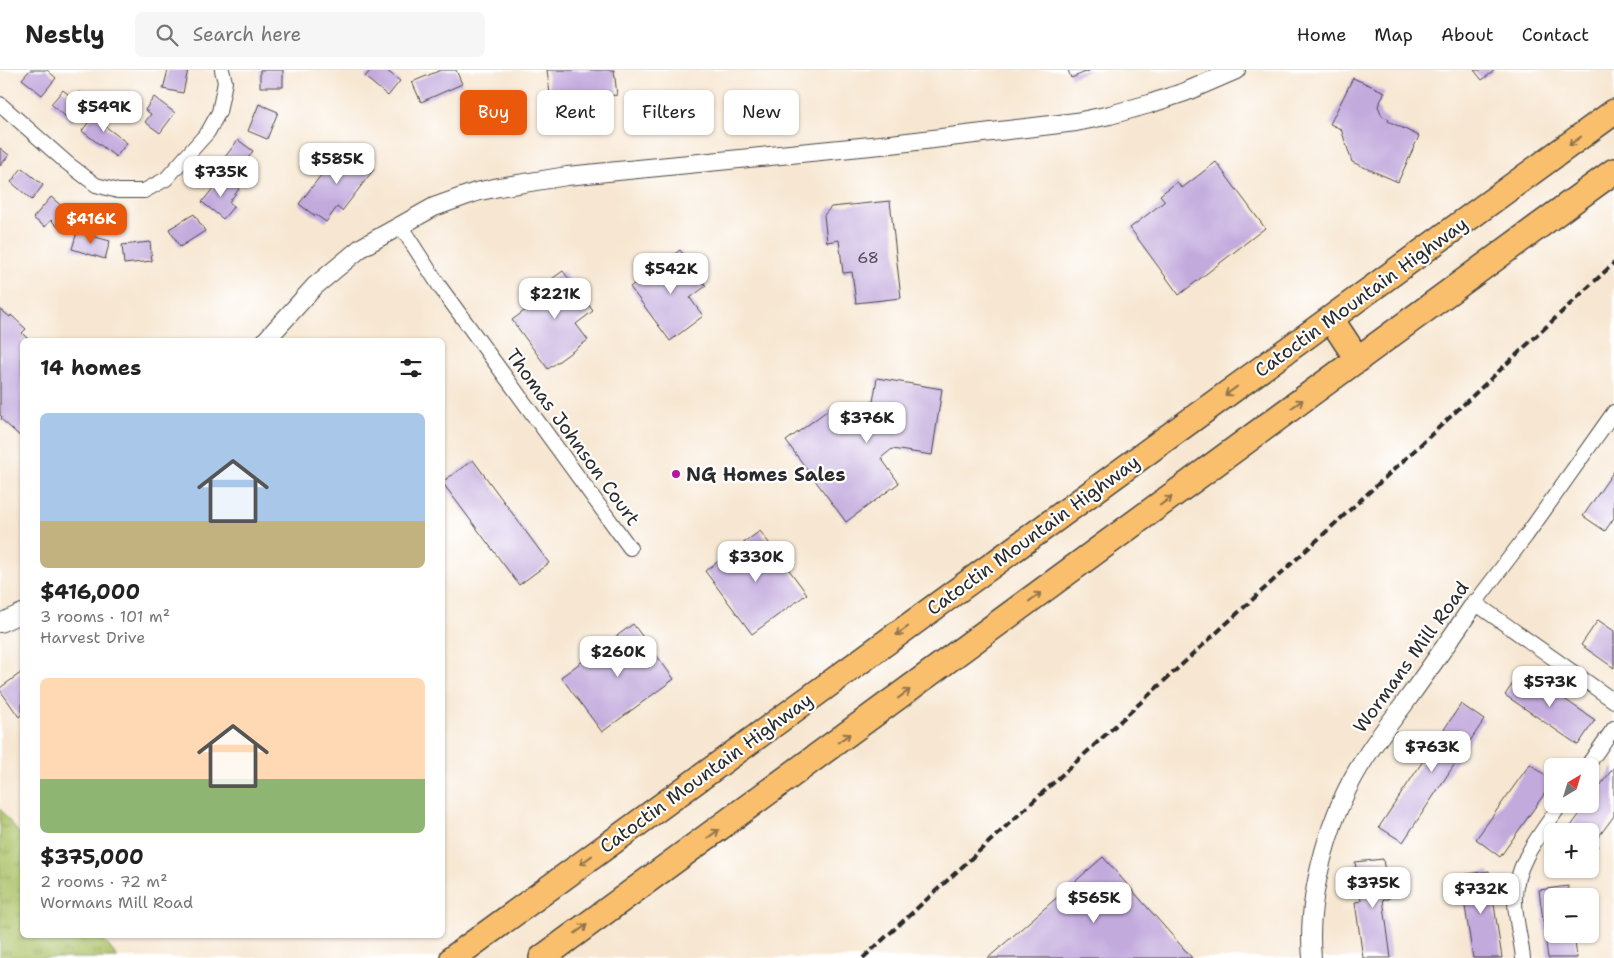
<!DOCTYPE html>
<meta charset="utf-8">
<style>
body{margin:0;font-family:"Shantell Sans",sans-serif;background:#f6f6f6;color:#222;height:100vh;display:flex;flex-direction:column;font-size:19px;white-space:nowrap}
*{box-sizing:border-box;margin:0}
p{font-size:16px;color:#767676}
.icon{flex:none;width:28px;height:28px;fill:none;stroke:currentColor;stroke-width:2;stroke-linecap:round;stroke-linejoin:round}
.map{position:relative;flex:1;overflow:hidden}
.details{position:absolute;left:20px;top:268px;width:425px;height:600px;display:flex;flex-direction:column;background:#fff;border-radius:8px;box-shadow:0 1px 4px #0004}
.details>*{flex:none}
.hud{position:absolute;left:460px;top:20px;width:475px;height:45px;display:flex;gap:10px}
.needle{width:32px;rotate:38deg}
.tools{position:absolute;left:1544px;top:688px;display:grid;gap:10px}
.tools a{display:grid;place-items:center;width:55px;height:55px;border-radius:8px;background:#fff;box-shadow:0 1px 4px #0004;font-size:25px}
.price{position:absolute;translate:-50% -42px;padding:0 11px;border-radius:10px;background:#fff;color:#222;font-size:16px;line-height:32px;filter:drop-shadow(0 1px 2px #0008)}
.price::after{content:'';position:absolute;left:50%;top:30px;width:15px;height:11px;margin-left:-8px;background:inherit;clip-path:polygon(0 0,100% 0,50% 100%)}
.price.selected{background:#ea580c;color:#fff}
ul{padding:0;list-style:none}
li{display:grid;align-content:center;gap:10px;height:265px;padding:0 20px}
li span{display:grid;place-items:center;height:155px;border-radius:8px;color:#555}
li>.icon{margin-inline-start:auto}
span .icon{width:90px;height:90px;fill:#fffc;stroke-width:1}
li b{font-size:21px}
h2{display:flex;justify-content:space-between;align-items:center;height:60px;padding:0 20px;font-size:21px}
.chip{padding:0 18px;border-radius:8px;background:#fff;box-shadow:0 1px 4px #0004;font-size:18px;line-height:45px}
.chip.selected{background:#ea580c;color:#fff}
header{display:flex;align-items:center;gap:30px;box-sizing:border-box;height:70px;padding:0 25px;background:#fff;border-bottom:1px solid #e0e0e0}
header strong{font-size:24px}
nav{display:flex;gap:28px;margin-inline-start:auto;font-size:18px}
.search{width:350px;height:45px;background:#f6f6f6;display:flex;align-items:center;gap:12px;box-sizing:border-box;padding:0 18px;border-radius:8px;color:#767676;font-size:19px}
.map>svg:first-child{display:block}
</style>
<header>
<strong>Nestly</strong>
<div class="search"><svg class="icon" aria-label="search" viewBox="0 0 24 24"><circle cx="10" cy="10" r="6"/><path d="M15 15l6 6"/></svg>Search here</div>
<nav><a>Home</a><a>Map</a><a>About</a><a>Contact</a></nav>
</header>
<div class="map">
<svg width="1614" height="888" viewBox="0 0 1614 888">
<defs>
<pattern id="grass-tufts" width="24" height="20" patternUnits="userSpaceOnUse" patternTransform="scale(1.25)"><rect width="24" height="20" fill="#acc267"/><path d="M3 7l-1-3M5 7V3M7 7l1-3M15 17l-1-3M17 17v-4M19 17l1-3" fill="none" stroke="#8c9e55"/></pattern>
</defs>
<rect width="100%" height="100%" fill="#fff"/>
<filter id="ink" filterUnits="userSpaceOnUse"><feTurbulence type="fractalNoise" baseFrequency=".02" numOctaves="2"/><feDisplacementMap in="SourceGraphic" scale="10" xChannelSelector="R" yChannelSelector="G"/><feConvolveMatrix kernelMatrix="1 2 1 2 8 2 1 2 1" color-interpolation-filters="sRGB"/></filter>
<filter id="wash" filterUnits="userSpaceOnUse"><feTurbulence type="fractalNoise" baseFrequency=".0096" numOctaves="4" result="noise"/><feDisplacementMap in="SourceGraphic" scale="20" xChannelSelector="R" yChannelSelector="G"/><feGaussianBlur stdDeviation="1.12" result="paint"/><feColorMatrix in="noise" values="0 0 0 0 0 0 0 0 0 0 0 0 0 0 0 0 0 1.4 0 .05"/><feComposite in="paint" operator="in"/></filter>
<g filter="url(#wash)">
<rect width="100%" height="100%" fill="#f7e7d2"/>
<path fill="url(#grass-tufts)" stroke="#6c7649" d="M0 739 22 767V865H100L118 888H0Z"/>
<g id="blocks">
<path fill="#c2aadd" d="M30 0H47L56 8 42 25 22 9Z
M168 0H188L183 23 163 19Z
M260 0H283V17H260Z
M369 0H386L400 11 388 26 365 7 370 1Z
M441 0H456L462 14 421 32 412 12Z
M547 0H614L617 25 551 32Z
M1068 0H1091L1071 8Z
M1474 0H1495L1482 10Z
M1353 8 1385 22 1378 36 1382 46 1389 49 1388 51 1419 66 1398 112 1352 92 1341 59 1330 54Z
M63 20 74 29 80 22 90 31 72 52 51 34Z
M154 27 175 43 160 63 145 52 151 44 145 40Z
M259 34 278 42 267 69 248 61Z
M99 38 111 47 105 56 127 73 116 87 82 61Z
M238 70 253 81 246 91 252 96 244 107 222 91Z
M0 78 9 85 0 96Z
M340 80 349 87 353 81 374 99 342 141 337 137 326 152 316 145 315 146 299 134Z
M1216 92 1265 158 1179 225 1130 158 1165 131 1160 125 1177 112 1182 118Z
M22 98 43 115 32 130 11 112Z
M223 106 239 119 229 132 234 136 223 149 202 132Z
M51 127 70 143 58 157 51 150 45 157 33 148Z
M890 131 901 228 856 233 852 202 843 203 839 170 827 172 824 145 831 137Z
M194 144 205 161 180 177 169 159Z
M77 162 110 171 105 189 72 179Z
M150 172 152 191 124 194 122 175Z
M680 180 706 216 690 228 703 246 670 271 630 217Z
M563 201 593 241 576 254 588 270 548 299 512 250 538 231 532 223Z
M0 239 10 247 11 245 26 259 22 263 29 270H22V368L1 349 2 347 0 345Z
M877 308 942 319 932 385 892 379 881 388 899 413 846 452 786 371 839 332 858 359 870 350Z
M473 390 549 493 519 515 442 412Z
M1614 401V448L1605 461 1583 446Z
M760 461 807 524 752 564 705 501Z
M1598 550 1614 561V598L1581 575Z
M633 554 674 609 602 662 561 607Z
M1522 600 1595 650 1578 675 1505 625Z
M22 602V644L19 647 0 620V618Z
M1461 634 1484 650 1403 772 1379 757Z
M1530 694 1552 710V713L1500 787 1476 769Z
M1614 697V746L1594 773 1598 776 1590 787V761H1571L1573 758 1571 756 1587 734H1590V729Z
M1103 787 1192 888H988Z
M1383 789 1389 829H1383L1391 888H1363L1355 832 1361 831 1355 792Z
M1489 801 1502 888H1473L1460 805Z
M1568 816 1569 826H1552V864H1574L1577 888H1548L1539 820Z"/>
</g>
</g>
<g filter="url(#ink)">
<use href="#blocks" fill-opacity="0" stroke="#4a4744" stroke-width="1"/>
<g fill="none" stroke-linecap="round" stroke-linejoin="round">
<defs>
<path id="minor" d="M0 34 67 93 96 115 118 121H144L166 109 208 62 219 42 225 12 222 0
M400 155 440 217 630 478
M1614 342 1526 466 1475 533 1614 631
M1587 696 1614 658
M1523 888C1521 869 1515 849 1515 830 1514 794 1542 762 1561 734"/>
<path id="tertiary" d="M266 270 315 216 362 177 434 137 476 122 499 117 567 106 891 74 1076 52 1110 45 1149 34 1185 22 1236 0
M0 553 22 543
M1312 888C1306 824 1331 738 1367 685 1379 666 1394 648 1407 630 1430 598 1453 565 1475 533"/>
<path id="motorway" d="M1331 249 1358 290
M453 888 1614 42
M542 888 1614 101"/>
</defs>
<use href="#minor" stroke="#4a4744" stroke-width="16"/>
<use href="#tertiary" stroke="#4a4744" stroke-width="20"/>
<use href="#motorway" stroke="#4a4744" stroke-width="28"/>
<use href="#minor" stroke="#fff" stroke-width="14"/>
<use href="#tertiary" stroke="#fff" stroke-width="18"/>
<use href="#motorway" stroke="#f9bf6d" stroke-width="25"/>
<path stroke="#2b2b2b" stroke-width="4" stroke-dasharray="8 4" stroke-linecap="butt" d="M863 888 1415 380 1614 193"/>
</g>
<defs><path id="oneway-shaft" d="M-6 0H5M1.5-3L5.5 0L1.5 3" fill="none" stroke-width="1.6" stroke-linecap="round" stroke-linejoin="round" transform="scale(1.25)"/></defs>
<g stroke="#92754c">
<use href="#oneway-shaft" transform="translate(1575 71) rotate(144)"/>
<use href="#oneway-shaft" transform="translate(1231 321) rotate(144)"/>
<use href="#oneway-shaft" transform="translate(1297 334) rotate(-36)"/>
<use href="#oneway-shaft" transform="translate(1166 431) rotate(-36)"/>
<use href="#oneway-shaft" transform="translate(1035 527) rotate(-36)"/>
<use href="#oneway-shaft" transform="translate(902 561) rotate(144)"/>
<use href="#oneway-shaft" transform="translate(904 624) rotate(-36)"/>
<use href="#oneway-shaft" transform="translate(844 668) rotate(-36)"/>
<use href="#oneway-shaft" transform="translate(713 764) rotate(-36)"/>
<use href="#oneway-shaft" transform="translate(586 790) rotate(144)"/>
<use href="#oneway-shaft" transform="translate(581 859) rotate(-36)"/>
</g>
</g>
<circle fill="#b5179e" stroke="#fff" stroke-width="2" cx="676" cy="404" r="5"/>
<g text-anchor="middle" dominant-baseline="central" stroke-width="4.5" stroke-linejoin="round" paint-order="stroke">
<g font-size="16" fill="#514b58">
<text x="868" y="187">68</text>
</g>
<g font-size="19" fill="#2b2b2b" stroke="#fff">
<text transform="translate(1361 227) rotate(-36)">Catoctin Mountain Highway</text>
<text transform="translate(573 367) rotate(54)">Thomas Johnson Court</text>
<text transform="translate(1033 465) rotate(-36)">Catoctin Mountain Highway</text>
<text transform="translate(1411 587) rotate(-54)">Wormans Mill Road</text>
<text transform="translate(706 703) rotate(-36)">Catoctin Mountain Highway</text>
</g>
<g font-size="19" font-weight="bold" fill="#2b2b2b" stroke="#fff" text-anchor="start">
<text x="686" y="404">NG Homes Sales</text>
</g>
</g>
</svg>
<div class="tools">
<a><svg class="needle" viewBox="-14 -14 28 28"><path d="M0-13l5 13h-10z" fill="#e53935"/><path d="M0 13l5-13h-10z" fill="#767676"/></svg></a>
<a>+</a>
<a>−</a>
</div>
<b class="price" style="left:104px;top:63px">$549K</b>
<b class="price" style="left:337px;top:115px">$585K</b>
<b class="price" style="left:221px;top:128px">$735K</b>
<b class="price selected" style="left:91px;top:175px">$416K</b>
<b class="price" style="left:671px;top:225px">$542K</b>
<b class="price" style="left:555px;top:250px">$221K</b>
<b class="price" style="left:867px;top:374px">$376K</b>
<b class="price" style="left:756px;top:513px">$330K</b>
<b class="price" style="left:618px;top:608px">$260K</b>
<b class="price" style="left:1550px;top:638px">$573K</b>
<b class="price" style="left:1432px;top:703px">$763K</b>
<b class="price" style="left:1373px;top:839px">$375K</b>
<b class="price" style="left:1481px;top:845px">$732K</b>
<b class="price" style="left:1094px;top:854px">$565K</b>
<div class="hud">
<a class="chip selected">Buy</a>
<a class="chip">Rent</a>
<a class="chip">Filters</a>
<a class="chip">New</a>
</div>
<section class="details">
<h2>14 homes<svg class="icon" aria-label="filters" viewBox="0 0 24 24"><path d="M4 7h16M4 17h16"/><circle cx="9" cy="7" r="2"/><circle cx="15" cy="17" r="2"/></svg></h2>
<ul>
<li><span style="background:linear-gradient(#a9c7e8 70%,#c2b280 0)"><svg class="icon" aria-label="home" viewBox="0 0 24 24"><path d="M3 11l9-7 9 7M6 9v11h12V9"/></svg></span><div><b>$416,000</b><p>3 rooms · 101 m²</p><p>Harvest Drive</p></div></li>
<li><span style="background:linear-gradient(#ffd9b3 65%,#8fb573 0)"><svg class="icon" aria-label="home" viewBox="0 0 24 24"><path d="M3 11l9-7 9 7M6 9v11h12V9"/></svg></span><div><b>$375,000</b><p>2 rooms · 72 m²</p><p>Wormans Mill Road</p></div></li>
</ul>
</section>
</div>
